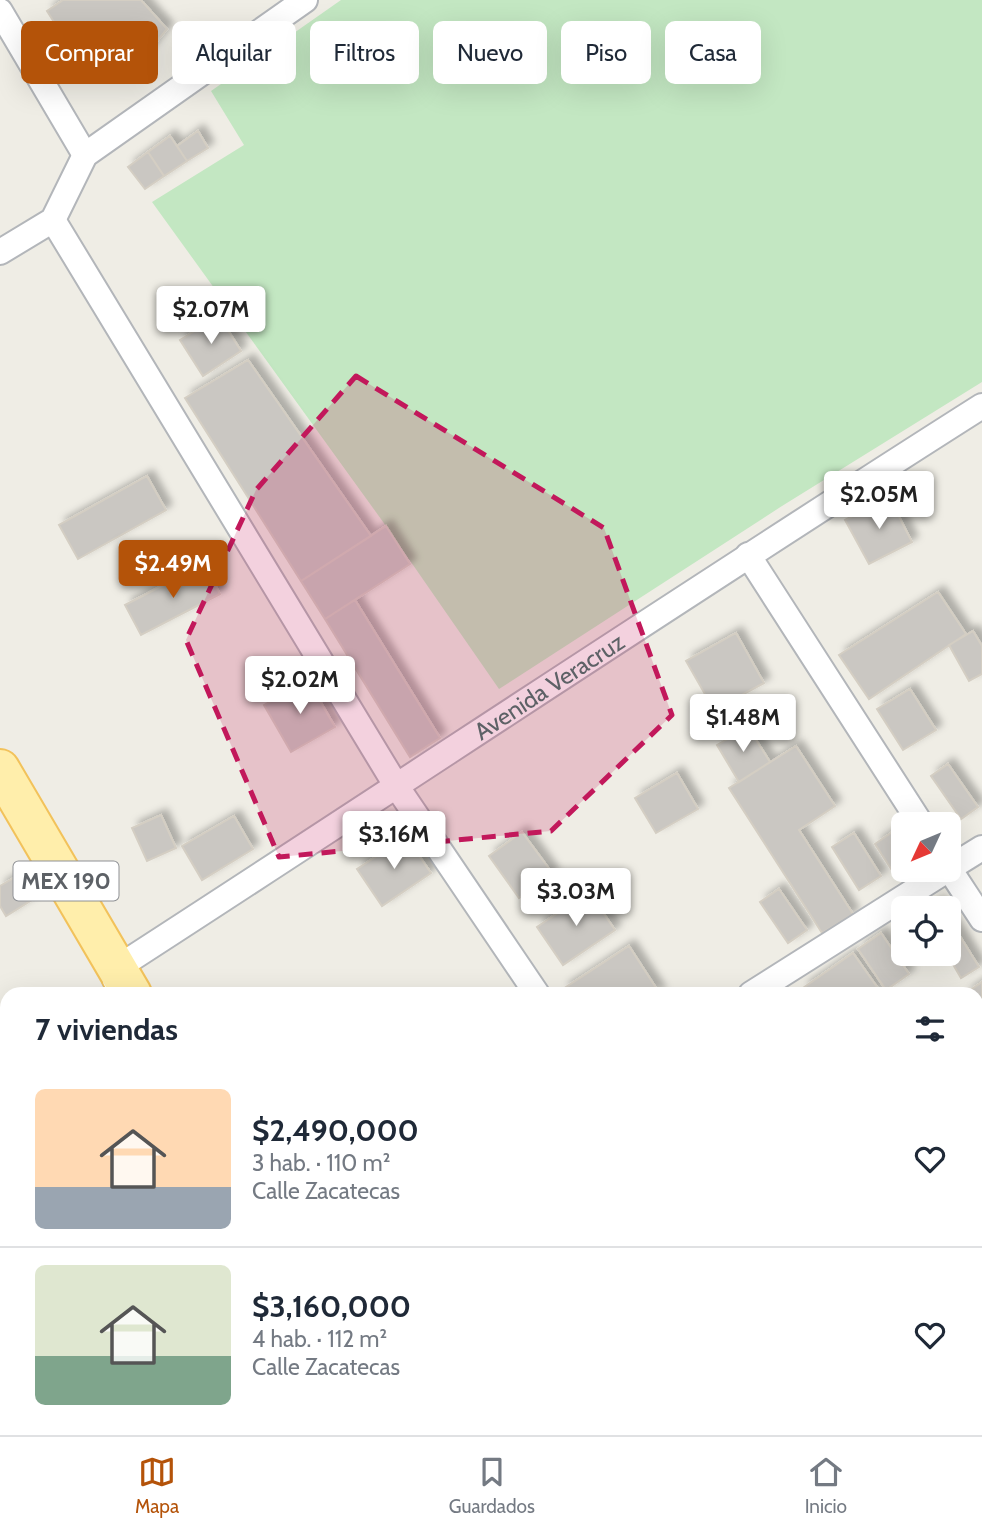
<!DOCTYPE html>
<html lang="es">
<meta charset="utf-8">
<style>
body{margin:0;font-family:Cabin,sans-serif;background:#f6f6f7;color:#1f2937;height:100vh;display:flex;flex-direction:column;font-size:26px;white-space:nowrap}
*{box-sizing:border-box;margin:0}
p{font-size:23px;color:#747a83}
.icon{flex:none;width:38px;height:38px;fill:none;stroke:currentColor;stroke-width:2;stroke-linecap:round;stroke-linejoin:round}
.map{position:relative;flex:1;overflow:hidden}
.panel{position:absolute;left:0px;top:987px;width:984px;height:448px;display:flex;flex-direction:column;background:#fff;border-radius:21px 21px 0 0;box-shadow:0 7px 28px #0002}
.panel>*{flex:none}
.banner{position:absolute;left:21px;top:21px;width:942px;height:63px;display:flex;gap:14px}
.needle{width:46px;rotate:226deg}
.buttons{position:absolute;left:891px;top:812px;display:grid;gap:14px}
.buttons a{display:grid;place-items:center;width:70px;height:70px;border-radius:10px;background:#fff;box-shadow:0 7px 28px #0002;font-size:35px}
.price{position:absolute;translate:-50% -60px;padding:0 16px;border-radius:7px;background:#fff;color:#222;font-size:23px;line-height:46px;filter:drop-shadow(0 2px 4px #0008)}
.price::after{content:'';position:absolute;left:50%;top:42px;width:21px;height:16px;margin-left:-10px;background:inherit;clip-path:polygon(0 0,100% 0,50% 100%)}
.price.active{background:#b45309;color:#fff}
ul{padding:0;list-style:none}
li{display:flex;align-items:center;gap:21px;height:175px;padding:0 35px}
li+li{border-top:2px solid #e0e1e3}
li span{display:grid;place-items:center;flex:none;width:196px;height:140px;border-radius:10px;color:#555}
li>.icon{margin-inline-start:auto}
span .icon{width:84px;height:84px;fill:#fffc;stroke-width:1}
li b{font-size:30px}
h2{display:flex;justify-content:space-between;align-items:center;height:84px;padding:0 35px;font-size:30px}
.pill{padding:0 24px;border-radius:10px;background:#fff;box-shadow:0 7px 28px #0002;font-size:24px;line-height:63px}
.pill.active{background:#b45309;color:#fff}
.tab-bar{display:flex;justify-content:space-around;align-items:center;height:98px;border-top:2px solid #e0e1e3;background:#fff;font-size:19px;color:#747a83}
.tab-bar a{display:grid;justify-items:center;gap:4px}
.tab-bar .active{color:#b45309}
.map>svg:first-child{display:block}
</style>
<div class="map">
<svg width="982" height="1435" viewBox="0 0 982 1435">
<defs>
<filter id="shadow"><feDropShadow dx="6" dy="-6" stdDeviation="3.5" flood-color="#0004"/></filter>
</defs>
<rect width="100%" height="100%" fill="#efede5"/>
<path fill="#c3e7c2" d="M341 0H982V382L782 506 499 689 386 526 152 202 244 145 211 91Z"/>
<path fill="#cac7c2" stroke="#d4cec3" stroke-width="2" filter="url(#shadow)" d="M63 0H141L167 29 134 69 109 64 110 58 93 57 85 22 63 36 47 11Z
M198 131 208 148 187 161 177 146Z
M170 136 187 161 164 176 148 152Z
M148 152 164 176 145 189 128 167Z
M219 316 241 351 203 376 180 340Z
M248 360 371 536 301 581 185 398Z
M147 476 166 510 78 559 59 525Z
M889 497 912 542 869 564 845 520Z
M386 526 410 564 325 619 301 581Z
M204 564 220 594 141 635 125 605Z
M938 592 966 634 869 699 839 655Z
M355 600 440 738 410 757 325 619Z
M973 631 982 646V674L969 681 949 645Z
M736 633 764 683 714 710 686 661Z
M308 680 335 727 291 752 264 705Z
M910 689 936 730 903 750 877 709Z
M748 727 770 762 739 782 717 745Z
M796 746 835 806 799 830 853 914 822 933 729 788Z
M948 764 978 807 961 819 931 776Z
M677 773 698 809 656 833 635 798Z
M161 815 176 848 147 861 132 828Z
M234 816 253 849 202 880 182 846Z
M901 826 903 870 895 875 875 844Z
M522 832 553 874 519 898 489 856Z
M854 833 881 876 859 890 832 847Z
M406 837 431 873 382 906 357 869Z
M17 876 32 900 6 916 0 906V886Z
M779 889 807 930 788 943 760 902Z
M589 892 615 930 563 965 537 927Z
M939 902 943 908H928Z
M948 917 979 967 961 978 947 954Z
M881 933 909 974 886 990 858 949Z
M629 946 660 994H567L563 989Z
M853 953 882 994H807L803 988Z
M982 982V1002L976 1006V994H965Z
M982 1071V1114L976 1105V1074Z
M976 1114 982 1121V1128L976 1132Z
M982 1141V1184L976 1175V1145Z
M976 1184 982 1192 981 1217 976 1210Z
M3 1192 7 1199V1232L0 1223Z
M976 1214 982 1222 976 1229Z
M982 1364V1410L976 1404V1369Z
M44 1428H100L86 1435H47Z
M175 1428H248L251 1435H178Z
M330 1428 332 1433 328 1435H294L292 1429Z
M478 1428H524L528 1435H482Z
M648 1428H667L673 1435H639Z
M888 1428H906L913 1435H894Z"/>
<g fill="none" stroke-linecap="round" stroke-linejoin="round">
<defs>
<g id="minor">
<path d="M0 11 85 155"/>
<path d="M53 220 397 787 537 994"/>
<path d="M0 252 53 220 85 155 305 0"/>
<path d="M748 555 921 824"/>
<path d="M948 867 982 919"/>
<path d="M948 869 982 848"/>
<path id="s1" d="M115 980 117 968C406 781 692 590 982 406"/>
<path d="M751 994 947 870"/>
<path d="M0 1081 7 1090"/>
<path d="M976 1305 982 1301"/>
<path d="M145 1428 146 1435"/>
<path d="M688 1428 698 1435"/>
<path d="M771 1435 783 1428"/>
</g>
<path id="primary" d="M0 769 132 994
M379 1428 383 1435"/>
</defs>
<use href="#minor" stroke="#b3b6ba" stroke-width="28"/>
<use href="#primary" stroke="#f2c25b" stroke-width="42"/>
<use href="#minor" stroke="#fff" stroke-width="24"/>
<use href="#primary" stroke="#ffeeab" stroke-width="38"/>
</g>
<path fill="#c2185b" fill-opacity="0.2" stroke="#c2185b" stroke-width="5" stroke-dasharray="14 9" stroke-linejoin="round" d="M356 376 604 528 672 715 551 831 279 857 186 640 256 490Z"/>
<g text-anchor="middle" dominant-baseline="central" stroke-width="5" stroke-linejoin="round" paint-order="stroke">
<rect fill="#fff" stroke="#8e9094" stroke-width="2" x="13.5" y="861.5" width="105" height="39" rx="5"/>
<g font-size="23" font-weight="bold" fill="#5d6166">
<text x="66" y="881">MEX 190</text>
</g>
<g font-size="24" fill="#5d6166" stroke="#fff">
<text stroke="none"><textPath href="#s1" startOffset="528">Avenida Veracruz</textPath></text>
</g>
</g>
</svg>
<div class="buttons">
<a><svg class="needle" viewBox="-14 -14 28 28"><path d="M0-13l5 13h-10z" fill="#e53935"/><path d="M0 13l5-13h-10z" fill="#747a83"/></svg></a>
<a><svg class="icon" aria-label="locate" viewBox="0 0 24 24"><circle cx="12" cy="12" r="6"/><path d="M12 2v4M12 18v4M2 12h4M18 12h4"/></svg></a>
</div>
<b class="price" style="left:211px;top:346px">$2.07M</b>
<b class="price" style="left:879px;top:531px">$2.05M</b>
<b class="price active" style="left:173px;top:600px">$2.49M</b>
<b class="price" style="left:300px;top:716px">$2.02M</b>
<b class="price" style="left:743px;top:754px">$1.48M</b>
<b class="price" style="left:394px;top:871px">$3.16M</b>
<b class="price" style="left:576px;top:928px">$3.03M</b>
<div class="banner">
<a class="pill active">Comprar</a>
<a class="pill">Alquilar</a>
<a class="pill">Filtros</a>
<a class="pill">Nuevo</a>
<a class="pill">Piso</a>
<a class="pill">Casa</a>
</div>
<section class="panel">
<h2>7 viviendas<svg class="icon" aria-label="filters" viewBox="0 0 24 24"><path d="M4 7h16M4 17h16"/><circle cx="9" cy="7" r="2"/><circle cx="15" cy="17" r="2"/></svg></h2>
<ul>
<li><span style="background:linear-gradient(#ffd9b3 70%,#9aa5b1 0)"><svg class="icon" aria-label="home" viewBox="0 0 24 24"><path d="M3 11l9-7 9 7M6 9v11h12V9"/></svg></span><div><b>$2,490,000</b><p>3 hab. · 110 m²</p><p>Calle Zacatecas</p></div><svg class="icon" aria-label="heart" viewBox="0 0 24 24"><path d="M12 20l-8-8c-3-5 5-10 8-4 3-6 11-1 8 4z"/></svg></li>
<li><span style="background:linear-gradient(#dfe7d0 65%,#7fa58c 0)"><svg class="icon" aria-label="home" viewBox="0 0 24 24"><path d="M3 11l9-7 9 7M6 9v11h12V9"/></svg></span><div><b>$3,160,000</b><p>4 hab. · 112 m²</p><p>Calle Zacatecas</p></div><svg class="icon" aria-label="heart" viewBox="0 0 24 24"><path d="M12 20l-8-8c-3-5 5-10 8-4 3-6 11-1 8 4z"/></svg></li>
</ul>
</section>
</div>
<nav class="tab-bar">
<a class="active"><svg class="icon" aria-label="map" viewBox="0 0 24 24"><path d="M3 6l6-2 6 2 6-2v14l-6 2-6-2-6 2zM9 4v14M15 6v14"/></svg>Mapa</a>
<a><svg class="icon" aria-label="saved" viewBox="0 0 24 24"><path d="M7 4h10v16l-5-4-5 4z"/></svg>Guardados</a>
<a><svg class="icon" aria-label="home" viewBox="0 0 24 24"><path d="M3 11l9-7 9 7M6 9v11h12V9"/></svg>Inicio</a>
</nav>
